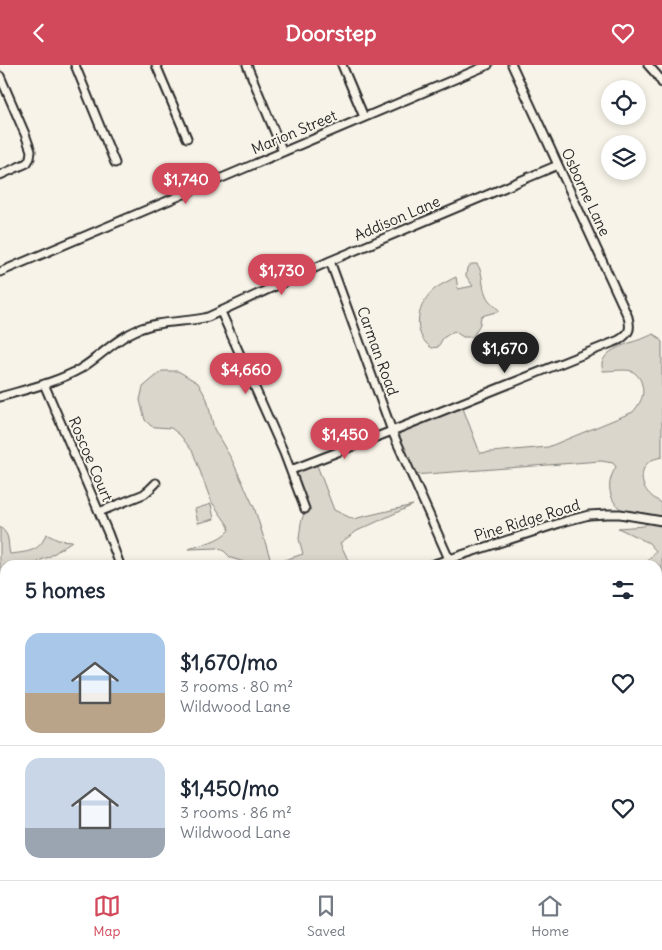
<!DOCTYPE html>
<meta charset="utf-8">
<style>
body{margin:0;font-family:Delius,sans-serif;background:#f6f6f7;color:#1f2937;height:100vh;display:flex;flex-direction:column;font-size:19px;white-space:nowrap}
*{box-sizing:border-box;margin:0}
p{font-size:16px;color:#747a83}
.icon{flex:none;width:28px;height:28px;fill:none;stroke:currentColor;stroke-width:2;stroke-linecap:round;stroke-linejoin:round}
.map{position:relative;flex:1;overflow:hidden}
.details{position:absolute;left:0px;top:495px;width:662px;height:320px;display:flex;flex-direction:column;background:#fff;border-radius:15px 15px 0 0;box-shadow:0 2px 8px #0003}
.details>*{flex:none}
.controls{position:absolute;left:601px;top:15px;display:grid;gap:10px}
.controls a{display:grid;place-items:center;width:45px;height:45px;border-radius:50%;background:#fff;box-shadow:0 2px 8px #0003;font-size:25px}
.price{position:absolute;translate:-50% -42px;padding:0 11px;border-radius:18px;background:#d1495b;color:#fff;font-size:16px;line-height:32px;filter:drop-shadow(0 1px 2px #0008)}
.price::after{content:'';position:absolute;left:50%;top:30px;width:15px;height:11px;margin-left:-8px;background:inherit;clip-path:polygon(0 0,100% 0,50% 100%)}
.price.on{background:#222;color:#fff}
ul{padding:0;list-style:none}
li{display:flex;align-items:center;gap:15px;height:125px;padding:0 25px}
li+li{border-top:1px solid #e0e1e3}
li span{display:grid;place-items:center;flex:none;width:140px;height:100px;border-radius:15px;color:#555}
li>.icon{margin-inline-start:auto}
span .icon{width:60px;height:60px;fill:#fffc;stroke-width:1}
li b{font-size:21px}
h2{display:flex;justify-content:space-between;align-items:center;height:60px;padding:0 25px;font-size:21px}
header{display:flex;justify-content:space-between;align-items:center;height:65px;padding:0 25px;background:#d1495b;color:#fff;font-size:22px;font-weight:700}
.tab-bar{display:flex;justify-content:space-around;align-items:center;height:70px;border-top:1px solid #e0e1e3;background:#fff;font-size:14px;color:#747a83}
.tab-bar a{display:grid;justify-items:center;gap:2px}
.tab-bar .on{color:#d1495b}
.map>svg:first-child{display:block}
</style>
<header><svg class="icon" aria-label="back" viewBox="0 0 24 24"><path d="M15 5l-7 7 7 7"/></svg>Doorstep<svg class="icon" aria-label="heart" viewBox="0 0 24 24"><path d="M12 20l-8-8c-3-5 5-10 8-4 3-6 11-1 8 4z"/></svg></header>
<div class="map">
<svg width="662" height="815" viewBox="0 0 662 815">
<rect width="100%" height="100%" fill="#f7f3e8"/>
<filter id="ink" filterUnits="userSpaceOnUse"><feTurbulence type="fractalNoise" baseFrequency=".02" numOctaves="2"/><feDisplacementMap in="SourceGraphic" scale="10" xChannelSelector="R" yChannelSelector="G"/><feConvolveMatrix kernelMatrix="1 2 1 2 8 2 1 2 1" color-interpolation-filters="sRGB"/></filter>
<g filter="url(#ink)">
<path fill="#dad6cc" stroke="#82807c" d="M472 199H477C484 208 481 220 486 230 488 236 495 241 500 246L481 251 480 259 473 272H463L454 266 443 273 438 282 432 283C410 269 417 237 436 223 442 219 450 215 456 212L458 224 473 221 466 211 467 203Z
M653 269 658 272 662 277V392C658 393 653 394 650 396 647 398 644 402 643 406 639 421 650 432 662 438V815H317L323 810H658V500H639L648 496 656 486 649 478 618 463 644 461 655 451C645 449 632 449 622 445 612 439 607 424 611 413 612 409 614 405 616 402L613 398 601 396 413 410 392 366 461 338 480 388 548 382 633 347C642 336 646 328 640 314 638 311 635 307 631 306 626 304 610 306 603 306 602 303 602 300 602 298 607 280 640 277 653 269Z
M162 306H178L198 318 207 334 214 364 232 395 254 442 272 499 303 489 299 474 301 458 305 444 291 405 315 395 334 445 353 454 413 440 357 466 340 478 350 499 349 500H246L244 497 231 493 224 486 217 483 189 484C202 479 220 476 229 465L228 460 211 436 193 387 180 370 171 363 156 362 151 361 145 355 140 335 143 322Z
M211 439 214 454 198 458 195 444Z
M0 462C11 471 7 476 10 489 27 487 40 487 46 469L58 475 72 476 49 492 41 495 34 500H5V541L0 529Z
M5 669V810H201L202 815H0V677Z"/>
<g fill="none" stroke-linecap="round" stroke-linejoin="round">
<path stroke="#7a7874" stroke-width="2.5" d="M658 740 662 739
M494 815 505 810"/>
<defs>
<path id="minor" d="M75 0 115 98
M156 0 187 73
M247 0 283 87
M342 0 364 52
M648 0 657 10 662 18
M0 11 25 69 31 86 30 93 27 98 0 110
M330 196 392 366 449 494
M0 207 488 0
M221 247 284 388 305 444
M44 319 108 468 120 500
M0 332C27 324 55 318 80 304 100 292 115 274 137 265 159 255 185 258 208 252L330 196 558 100
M291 405 392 366 619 275C630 268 631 264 628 252L512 0
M99 447 144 429 150 424 156 418
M431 500 566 456 589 450 607 449H620L662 456
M0 667 5 665"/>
<path id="primary" d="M0 529 5 541
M123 810 125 815"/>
</defs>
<use href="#minor" stroke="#2b2b2b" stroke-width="11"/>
<use href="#primary" stroke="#2b2b2b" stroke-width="15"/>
<use href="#minor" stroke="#f7f3e8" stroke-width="7"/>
<use href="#primary" stroke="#f7f3e8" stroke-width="11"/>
</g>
</g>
<g text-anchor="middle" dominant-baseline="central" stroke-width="4" stroke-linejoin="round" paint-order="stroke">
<g font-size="15" fill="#2b2b2b" stroke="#f7f3e8">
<text transform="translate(294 67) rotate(-23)">Marion Street</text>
<text transform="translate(586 127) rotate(65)">Osborne Lane</text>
<text transform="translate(397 153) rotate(-23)">Addison Lane</text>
<text transform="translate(378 286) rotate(70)">Carman Road</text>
<text transform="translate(91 394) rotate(67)">Roscoe Court</text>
<text transform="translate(527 455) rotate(-17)">Pine Ridge Road</text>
</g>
</g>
</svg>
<div class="controls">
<a><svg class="icon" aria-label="locate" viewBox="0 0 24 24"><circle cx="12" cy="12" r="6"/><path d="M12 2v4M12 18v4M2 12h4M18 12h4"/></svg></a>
<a><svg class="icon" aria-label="layers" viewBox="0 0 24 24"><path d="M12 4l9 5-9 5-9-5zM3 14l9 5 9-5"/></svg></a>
</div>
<b class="price" style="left:186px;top:140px">$1,740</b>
<b class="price" style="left:282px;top:231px">$1,730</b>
<b class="price on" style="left:505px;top:309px">$1,670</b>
<b class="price" style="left:246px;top:330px">$4,660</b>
<b class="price" style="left:345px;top:395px">$1,450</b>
<section class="details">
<h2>5 homes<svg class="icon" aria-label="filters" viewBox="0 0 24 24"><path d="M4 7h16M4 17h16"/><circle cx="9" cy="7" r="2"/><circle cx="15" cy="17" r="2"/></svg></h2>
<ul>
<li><span style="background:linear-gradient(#a9c7e8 60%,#b9a48a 0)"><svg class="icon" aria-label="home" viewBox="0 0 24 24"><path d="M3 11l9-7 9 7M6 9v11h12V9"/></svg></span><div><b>$1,670/mo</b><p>3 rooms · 80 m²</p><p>Wildwood Lane</p></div><svg class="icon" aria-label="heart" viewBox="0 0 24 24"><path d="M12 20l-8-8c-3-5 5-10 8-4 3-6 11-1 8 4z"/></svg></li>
<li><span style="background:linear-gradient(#c9d6e8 70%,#9aa5b1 0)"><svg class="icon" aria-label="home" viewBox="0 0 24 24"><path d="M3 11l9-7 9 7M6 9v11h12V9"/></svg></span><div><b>$1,450/mo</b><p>3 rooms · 86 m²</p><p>Wildwood Lane</p></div><svg class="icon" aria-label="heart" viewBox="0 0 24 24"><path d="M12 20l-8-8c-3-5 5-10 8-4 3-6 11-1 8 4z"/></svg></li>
</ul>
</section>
</div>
<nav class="tab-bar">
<a class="on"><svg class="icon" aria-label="map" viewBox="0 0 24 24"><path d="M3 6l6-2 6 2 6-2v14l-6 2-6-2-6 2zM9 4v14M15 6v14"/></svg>Map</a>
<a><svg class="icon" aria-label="saved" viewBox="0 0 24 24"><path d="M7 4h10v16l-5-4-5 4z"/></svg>Saved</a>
<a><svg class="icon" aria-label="home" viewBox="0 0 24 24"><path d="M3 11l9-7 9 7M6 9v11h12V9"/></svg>Home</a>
</nav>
